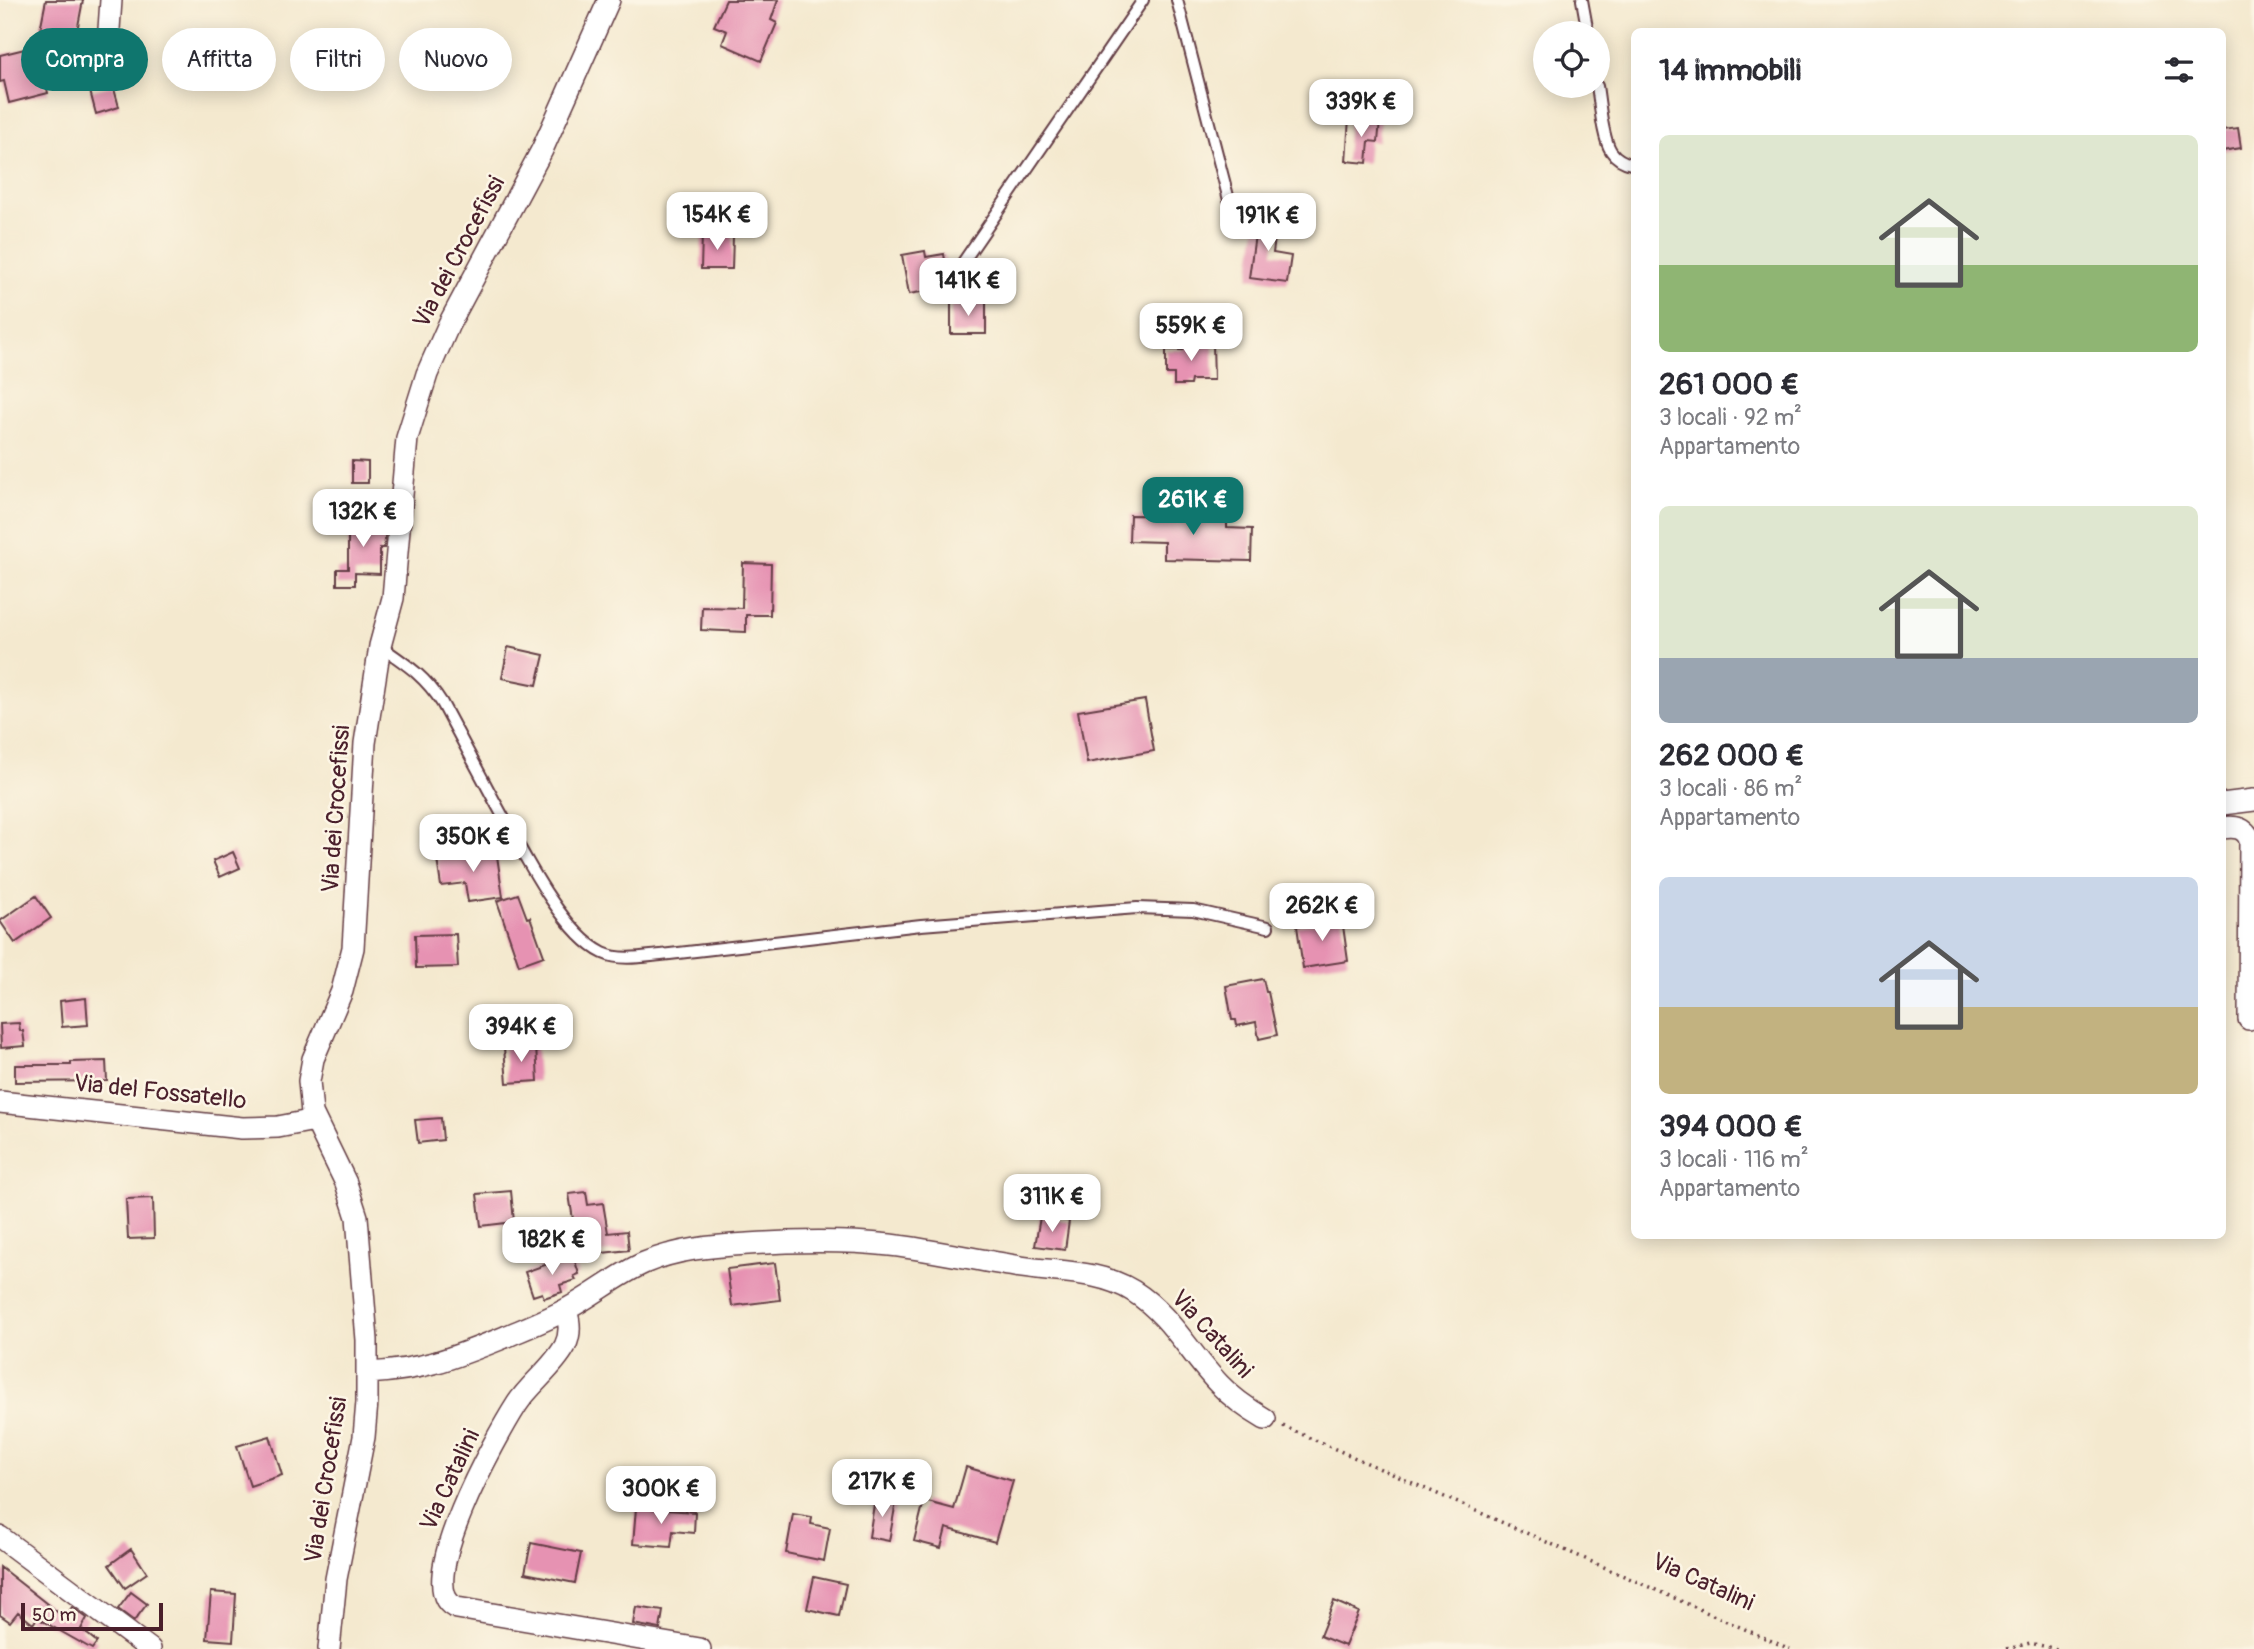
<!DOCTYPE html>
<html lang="it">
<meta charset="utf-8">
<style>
body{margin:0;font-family:Pangolin,sans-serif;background:#f7f7f7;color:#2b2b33;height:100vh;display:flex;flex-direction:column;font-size:26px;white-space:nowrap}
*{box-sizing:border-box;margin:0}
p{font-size:23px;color:#7c7c81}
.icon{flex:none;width:38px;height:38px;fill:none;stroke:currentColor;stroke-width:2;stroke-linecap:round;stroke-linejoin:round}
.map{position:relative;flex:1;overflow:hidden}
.side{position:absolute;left:1631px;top:28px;width:595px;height:1211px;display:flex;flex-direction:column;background:#fff;border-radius:10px;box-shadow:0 4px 18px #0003}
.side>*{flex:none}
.guide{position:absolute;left:21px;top:28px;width:665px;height:63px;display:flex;gap:14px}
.buttons{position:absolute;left:1533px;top:21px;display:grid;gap:14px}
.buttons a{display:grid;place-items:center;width:77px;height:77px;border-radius:50%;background:#fff;box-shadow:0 4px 18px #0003;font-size:35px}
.scale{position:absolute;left:21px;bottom:18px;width:142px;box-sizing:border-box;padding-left:7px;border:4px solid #4a1f2b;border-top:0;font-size:19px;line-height:24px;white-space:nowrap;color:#4a1f2b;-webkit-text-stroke:5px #fcf5e5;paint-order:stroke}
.price{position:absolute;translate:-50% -60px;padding:0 16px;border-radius:14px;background:#fff;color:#222;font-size:23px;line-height:46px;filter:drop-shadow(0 2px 4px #0008)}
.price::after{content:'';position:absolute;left:50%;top:42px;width:21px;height:16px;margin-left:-10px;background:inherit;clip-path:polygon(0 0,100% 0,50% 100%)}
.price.active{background:#0f766e;color:#fff}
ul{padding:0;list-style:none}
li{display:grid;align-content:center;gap:14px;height:371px;padding:0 28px}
li span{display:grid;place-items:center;height:217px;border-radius:10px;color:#555}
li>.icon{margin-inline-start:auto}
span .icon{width:126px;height:126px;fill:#fffc;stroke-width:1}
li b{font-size:30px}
h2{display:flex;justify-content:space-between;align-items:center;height:84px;padding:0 28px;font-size:30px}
.chip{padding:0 24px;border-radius:32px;background:#fff;box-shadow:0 4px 18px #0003;font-size:24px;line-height:63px}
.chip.active{background:#0f766e;color:#fff}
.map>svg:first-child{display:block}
</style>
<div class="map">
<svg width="2254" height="1649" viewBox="0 0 2254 1649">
<rect width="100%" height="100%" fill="#fcf5e5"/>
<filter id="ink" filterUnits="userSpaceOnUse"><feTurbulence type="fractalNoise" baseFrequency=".0143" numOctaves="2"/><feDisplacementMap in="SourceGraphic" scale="14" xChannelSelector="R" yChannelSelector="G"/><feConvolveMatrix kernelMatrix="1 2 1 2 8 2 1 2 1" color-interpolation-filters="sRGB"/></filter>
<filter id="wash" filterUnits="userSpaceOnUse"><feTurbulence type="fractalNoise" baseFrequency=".00686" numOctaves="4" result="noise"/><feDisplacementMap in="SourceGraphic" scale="28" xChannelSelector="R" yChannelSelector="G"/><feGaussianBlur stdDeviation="1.57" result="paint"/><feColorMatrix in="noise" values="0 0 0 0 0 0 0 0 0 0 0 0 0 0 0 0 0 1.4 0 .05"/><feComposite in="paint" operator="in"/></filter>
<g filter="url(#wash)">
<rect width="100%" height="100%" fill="#f4e9cf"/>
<path fill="#7fb6ee" stroke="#646a8c" stroke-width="2" d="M897 1468 911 1470 907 1500 893 1499Z"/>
<g id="blocks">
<path fill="#e692b2" d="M46 0H83L73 52 37 45Z
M726 0H778L771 20 777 23 761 61 722 44 727 31 714 26Z
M37 46 48 93 9 103 4 81 0 82V55Z
M113 85 119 107 96 114 90 91Z
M1349 118 1380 120 1378 142 1369 141 1367 163 1346 161Z
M2238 128 2241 148 2222 151V130Z
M1258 213 1278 216 1273 253 1291 256 1287 283 1249 278Z
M702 235 733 236 732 269H701Z
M925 251 926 257 944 254 947 272 939 283 938 289 909 294 902 255Z
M951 301H986V334H951Z
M1213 343 1214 380H1191L1190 385H1174V374H1166V350H1183L1184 344Z
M352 461 368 462V483H352Z
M1130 515 1208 516V520H1227V528L1252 529 1251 561 1164 559V542L1129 541Z
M348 520H387L384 548H380V574L355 573V585H337V569H348Z
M743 563 771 564 770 615H746V632L701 630 702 607 742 608Z
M508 647 544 655 537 685 502 678Z
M1145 700 1154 751 1087 763 1078 711Z
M496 849 503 897 468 902 465 883 441 886 437 859Z
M233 852 240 868 220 877 213 861Z
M518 894 527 918 530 917 544 956 519 965 497 901Z
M36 896 51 918 15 943 0 921Z
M1342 919 1348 961 1303 968 1297 926Z
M456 934 458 967 416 968 415 935Z
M1263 979 1266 992H1268L1277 1035 1259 1039 1256 1022 1237 1026 1236 1020H1232L1226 986Z
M86 998 88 1025 62 1027 60 1001Z
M19 1023 20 1031H23L25 1046 1 1048 0 1024Z
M536 1046 538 1081 507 1083 504 1048Z
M106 1061 107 1081 15 1082V1065H71V1062Z
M441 1118 443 1140 418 1143 415 1120Z
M511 1191 514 1222 481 1226 477 1194Z
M586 1192 588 1205 603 1203 608 1233 627 1231 629 1250 584 1255 580 1225 574 1226 569 1194Z
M153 1198 154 1238 128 1239 126 1199Z
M1040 1217 1069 1221 1065 1250 1035 1246Z
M573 1255 579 1274 574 1276 576 1280 560 1285 562 1292 544 1298 542 1293 533 1296 525 1272Z
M775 1263 780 1300 732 1306 727 1269Z
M270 1436 282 1475 250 1486 237 1446Z
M966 1467 1013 1481 995 1542 946 1528 941 1548 914 1541 924 1501 954 1509Z
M875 1498 896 1502 889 1541 869 1537Z
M636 1508 695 1512 694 1533 673 1531 671 1547 633 1544Z
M793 1514 812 1517 811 1524 830 1528 824 1561 786 1553Z
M531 1543 581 1553 575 1583 525 1573Z
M131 1549 147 1573 125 1588 109 1565Z
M0 1567 65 1618 72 1607 87 1618 81 1629 97 1642 92 1649 37 1618 33 1624 18 1612 10 1622 0 1615Z
M814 1577 846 1584 839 1616 807 1609Z
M131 1592 147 1604 134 1621 118 1609Z
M211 1592 236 1594 233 1641 207 1639Z
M1334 1601 1359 1612 1345 1646 1320 1636Z
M636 1607 663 1611 660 1629 633 1624Z"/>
</g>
</g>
<g filter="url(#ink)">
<use href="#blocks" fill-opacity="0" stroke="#643d44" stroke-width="2"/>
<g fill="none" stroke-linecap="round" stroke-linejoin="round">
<defs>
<path id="service" d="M1177 0 1229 200
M1582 0 1588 33
M1597 86C1600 103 1602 137 1611 151 1616 159 1626 163 1634 165
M946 287 1143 0
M380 646C406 664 425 676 442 703 460 736 477 769 495 802 518 843 561 933 603 953 620 961 642 957 661 955L921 925 1137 908 1193 910 1268 927"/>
<path id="minor" d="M106 73 111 0
M2222 804 2254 800
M2222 828C2235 826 2245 827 2250 840L2249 1019
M0 1102 242 1128 278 1127 315 1120
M566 1310C570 1322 571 1334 565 1346 553 1368 530 1384 517 1404 499 1432 408 1591 457 1608L700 1649
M368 1373C424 1370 453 1358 505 1337 526 1328 547 1320 567 1309 594 1295 617 1275 644 1263 677 1249 713 1246 748 1244 795 1241 843 1240 890 1245 934 1250 977 1260 1021 1267 1059 1273 1099 1270 1133 1291 1171 1315 1189 1353 1219 1384 1232 1398 1248 1409 1265 1419
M0 1537 150 1649
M329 1649 336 1579 364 1437 367 1402V1340L357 1217 346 1183 312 1113 309 1081 313 1059 342 991 353 948 365 743 380 646 393 598 407 438 427 374 449 324 542 150 609 0"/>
</defs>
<use href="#service" stroke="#643d44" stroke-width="14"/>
<use href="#minor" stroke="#643d44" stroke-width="24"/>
<path stroke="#643d44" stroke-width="3.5" stroke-dasharray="2 5" stroke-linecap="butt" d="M1283 1426 1790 1649
M2007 1649 2030 1643 2057 1649"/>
<use href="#service" stroke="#fff" stroke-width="10"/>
<use href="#minor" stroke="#fff" stroke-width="21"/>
</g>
</g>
<g text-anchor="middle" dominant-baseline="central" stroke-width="5" stroke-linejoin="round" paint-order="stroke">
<g font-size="24" fill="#4a1f2b" stroke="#fcf5e5">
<text transform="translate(459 252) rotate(-62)">Via dei Crocefissi</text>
<text transform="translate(336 809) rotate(-86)">Via dei Crocefissi</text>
<text transform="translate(160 1092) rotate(6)">Via del Fossatello</text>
<text transform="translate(1212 1334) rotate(48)">Via Catalini</text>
<text transform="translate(326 1480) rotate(-81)">Via dei Crocefissi</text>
<text transform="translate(450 1480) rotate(-65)">Via Catalini</text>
<text transform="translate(1703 1582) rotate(24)">Via Catalini</text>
</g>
</g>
</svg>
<div class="buttons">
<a><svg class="icon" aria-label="locate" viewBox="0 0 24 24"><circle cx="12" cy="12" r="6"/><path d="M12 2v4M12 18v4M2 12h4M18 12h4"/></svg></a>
</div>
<div class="scale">50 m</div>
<b class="price" style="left:1361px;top:139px">339K €</b>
<b class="price" style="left:717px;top:252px">154K €</b>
<b class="price" style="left:1268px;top:253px">191K €</b>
<b class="price" style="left:968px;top:318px">141K €</b>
<b class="price" style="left:1191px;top:363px">559K €</b>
<b class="price active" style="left:1193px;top:537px">261K €</b>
<b class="price" style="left:363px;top:549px">132K €</b>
<b class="price" style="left:473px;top:874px">350K €</b>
<b class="price" style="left:1322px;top:943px">262K €</b>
<b class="price" style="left:521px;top:1064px">394K €</b>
<b class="price" style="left:1052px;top:1234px">311K €</b>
<b class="price" style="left:552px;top:1277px">182K €</b>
<b class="price" style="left:882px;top:1519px">217K €</b>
<b class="price" style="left:661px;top:1526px">300K €</b>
<div class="guide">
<a class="chip active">Compra</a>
<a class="chip">Affitta</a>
<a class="chip">Filtri</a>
<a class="chip">Nuovo</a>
</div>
<section class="side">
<h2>14 immobili<svg class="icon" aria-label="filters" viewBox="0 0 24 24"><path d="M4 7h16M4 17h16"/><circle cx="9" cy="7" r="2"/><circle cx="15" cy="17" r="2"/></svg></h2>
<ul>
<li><span style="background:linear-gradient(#dfe7d0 60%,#8fb573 0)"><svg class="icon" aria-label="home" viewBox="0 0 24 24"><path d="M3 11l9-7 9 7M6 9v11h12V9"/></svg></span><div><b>261 000 €</b><p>3 locali · 92 m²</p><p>Appartamento</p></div></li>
<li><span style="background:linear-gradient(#dfe7d0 70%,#9aa5b1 0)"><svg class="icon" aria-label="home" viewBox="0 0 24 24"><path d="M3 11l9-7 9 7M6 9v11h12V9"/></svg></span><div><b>262 000 €</b><p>3 locali · 86 m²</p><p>Appartamento</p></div></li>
<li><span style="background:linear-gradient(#c9d6e8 60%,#c2b280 0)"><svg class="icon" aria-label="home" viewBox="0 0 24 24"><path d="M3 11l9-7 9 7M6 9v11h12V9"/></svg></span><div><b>394 000 €</b><p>3 locali · 116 m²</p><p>Appartamento</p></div></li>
</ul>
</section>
</div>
